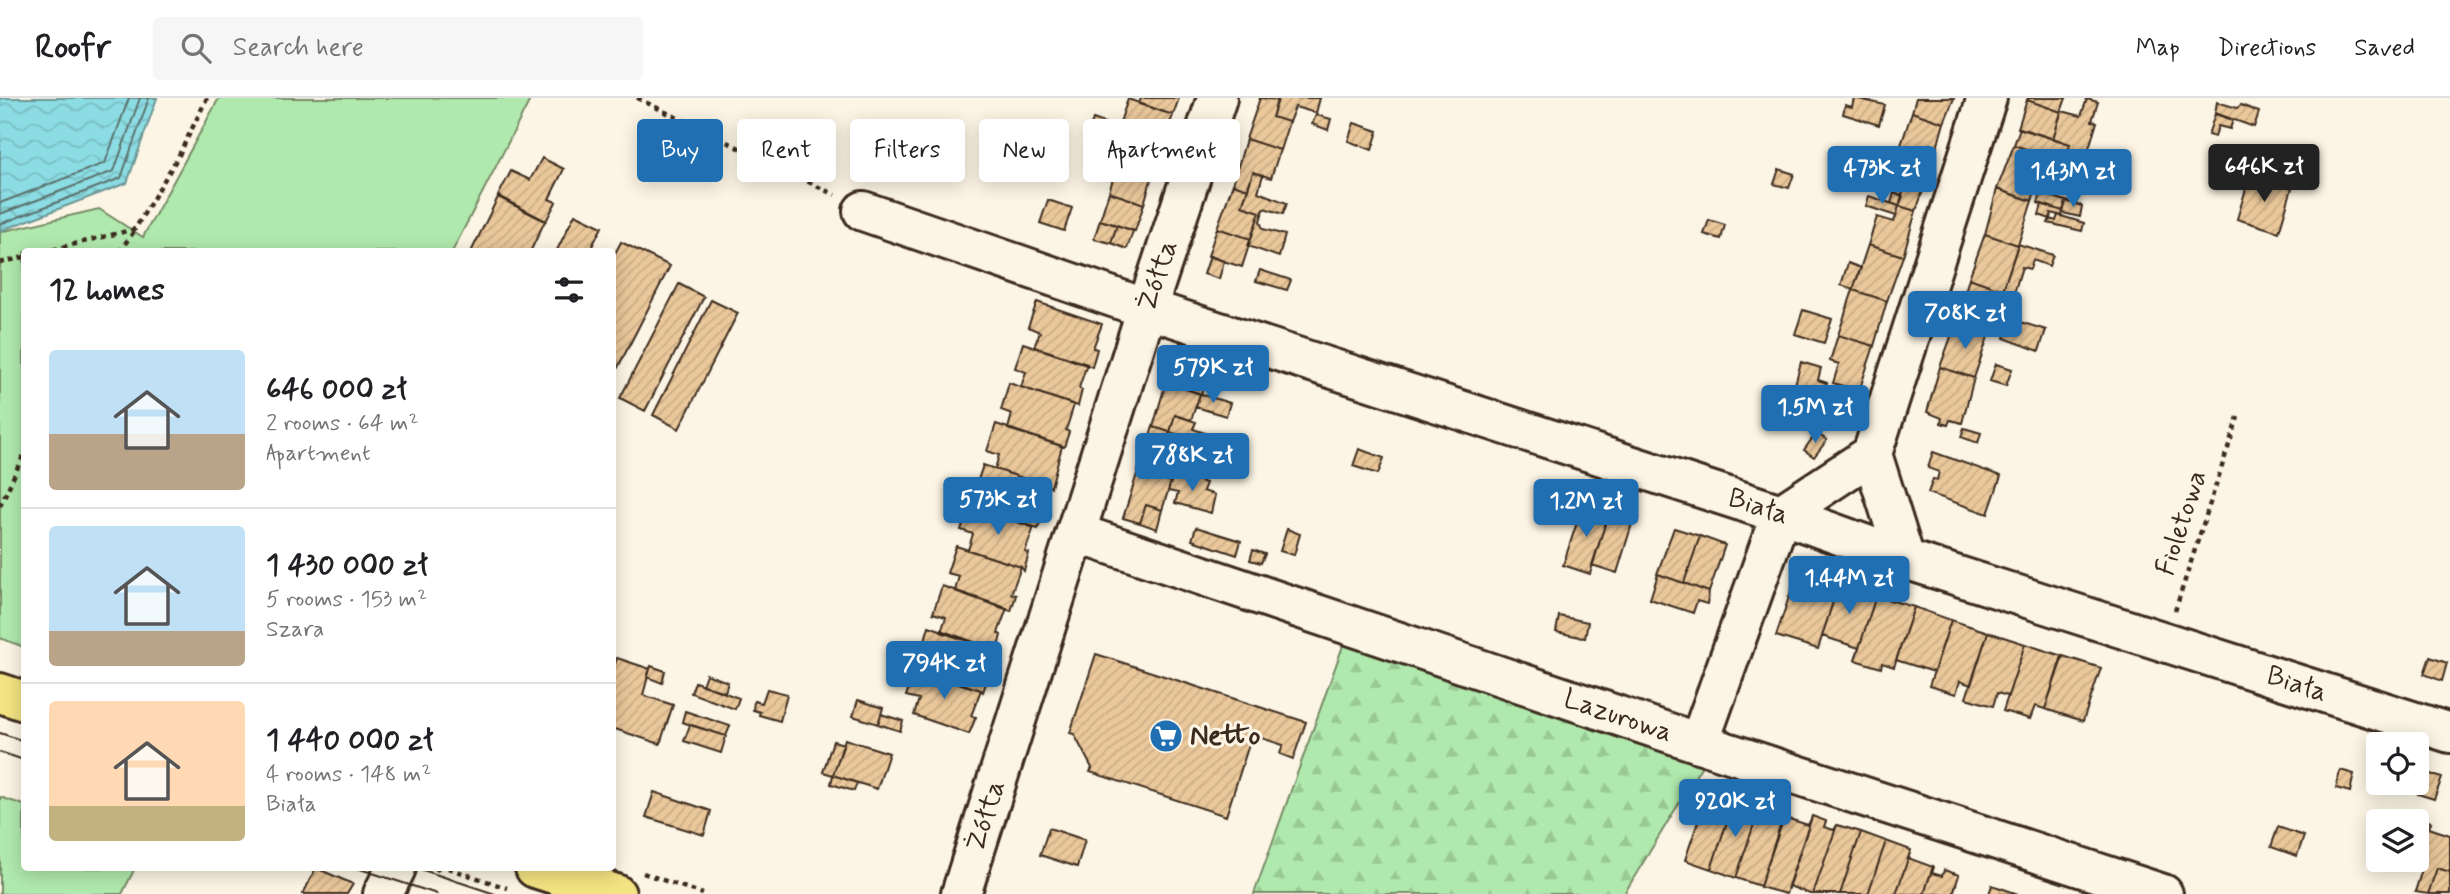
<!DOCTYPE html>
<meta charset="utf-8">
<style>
body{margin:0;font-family:Mynerve,sans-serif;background:#f6f6f6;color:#202124;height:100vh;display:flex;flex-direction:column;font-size:26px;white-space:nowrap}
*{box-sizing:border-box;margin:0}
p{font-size:23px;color:#757577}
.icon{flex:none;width:38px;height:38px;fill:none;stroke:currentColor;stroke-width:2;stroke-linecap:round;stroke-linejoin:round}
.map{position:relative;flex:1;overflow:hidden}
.side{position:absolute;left:21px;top:150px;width:595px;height:623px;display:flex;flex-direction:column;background:#fff;border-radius:7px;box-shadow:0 4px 18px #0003}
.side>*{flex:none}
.hud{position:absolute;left:637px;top:21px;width:665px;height:63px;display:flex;gap:14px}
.buttons{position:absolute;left:2366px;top:634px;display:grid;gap:14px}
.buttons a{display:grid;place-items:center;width:63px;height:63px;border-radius:7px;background:#fff;box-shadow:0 4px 18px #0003;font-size:35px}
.price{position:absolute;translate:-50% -60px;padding:0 16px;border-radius:7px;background:#1f6fb2;color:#fff;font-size:23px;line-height:46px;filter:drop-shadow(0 2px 4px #0008)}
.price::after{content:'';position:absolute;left:50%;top:42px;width:21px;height:16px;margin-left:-10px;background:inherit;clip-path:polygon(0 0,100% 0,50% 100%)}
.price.current{background:#222;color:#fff}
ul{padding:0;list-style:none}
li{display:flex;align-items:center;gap:21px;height:175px;padding:0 28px}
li+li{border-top:2px solid #e0e0e0}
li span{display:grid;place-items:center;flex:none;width:196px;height:140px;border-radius:7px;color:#555}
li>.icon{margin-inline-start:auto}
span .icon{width:84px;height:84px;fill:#fffc;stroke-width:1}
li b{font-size:30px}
h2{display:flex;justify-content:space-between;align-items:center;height:84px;padding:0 28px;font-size:30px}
.pill{padding:0 24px;border-radius:7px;background:#fff;box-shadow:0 4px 18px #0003;font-size:24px;line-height:63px}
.pill.current{background:#1f6fb2;color:#fff}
header{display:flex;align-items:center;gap:42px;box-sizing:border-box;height:98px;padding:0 35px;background:#fff;border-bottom:2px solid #e0e0e0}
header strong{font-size:33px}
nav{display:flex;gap:38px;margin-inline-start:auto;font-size:24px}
.search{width:490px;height:63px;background:#f6f6f6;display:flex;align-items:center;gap:18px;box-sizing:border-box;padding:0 24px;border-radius:7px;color:#757577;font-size:26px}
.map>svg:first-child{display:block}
</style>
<header>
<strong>Roofr</strong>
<div class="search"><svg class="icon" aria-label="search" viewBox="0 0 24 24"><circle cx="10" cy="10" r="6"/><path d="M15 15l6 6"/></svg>Search here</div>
<nav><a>Map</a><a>Directions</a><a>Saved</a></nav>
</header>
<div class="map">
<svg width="2450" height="796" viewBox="0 0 2450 796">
<defs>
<pattern id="forest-firs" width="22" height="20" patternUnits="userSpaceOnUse" patternTransform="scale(1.75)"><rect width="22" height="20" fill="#b0e9ad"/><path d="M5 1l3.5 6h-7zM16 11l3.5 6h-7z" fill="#98c894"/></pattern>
<pattern id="water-waves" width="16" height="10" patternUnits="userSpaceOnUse" patternTransform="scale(1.75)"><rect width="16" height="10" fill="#8bdce3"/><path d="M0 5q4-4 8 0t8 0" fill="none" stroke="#79bdc2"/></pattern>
<pattern id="building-hatch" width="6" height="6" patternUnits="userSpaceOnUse" patternTransform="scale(1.75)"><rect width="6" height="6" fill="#eac89b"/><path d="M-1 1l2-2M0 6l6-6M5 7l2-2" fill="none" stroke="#caac85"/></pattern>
</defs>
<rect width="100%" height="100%" fill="#fcf5e5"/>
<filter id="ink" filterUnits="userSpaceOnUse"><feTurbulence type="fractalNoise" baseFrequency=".0143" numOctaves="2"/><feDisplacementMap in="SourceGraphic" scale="14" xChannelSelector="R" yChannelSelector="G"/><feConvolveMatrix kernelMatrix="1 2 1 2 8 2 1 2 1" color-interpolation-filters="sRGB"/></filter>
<g filter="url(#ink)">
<path fill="#b0e9ad" stroke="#768a66" stroke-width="2" d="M219 0H531L452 154H24V549L0 540V134L99 111 143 139Z
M0 699 24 707V770H135L122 796H0Z"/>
<path fill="url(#forest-firs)" stroke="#768a66" stroke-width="2" d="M1345 542 1707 659 1624 796H1254Z"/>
<path fill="url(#water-waves)" stroke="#6b9594" stroke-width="2" d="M0 0H157L127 85 0 133Z"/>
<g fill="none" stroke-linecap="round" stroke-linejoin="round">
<path stroke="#5b716d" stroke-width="2" d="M0 105 105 65 129 0
M0 116 114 73 140 0
M0 126 121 80 149 0"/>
</g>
<path fill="url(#building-hatch)" stroke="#3b2a1e" stroke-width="2" d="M1141 0H1179L1173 17 1139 6Z
M1260 0 1278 2 1272 19 1289 24 1280 52 1246 41Z
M1278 0H1320L1316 15 1295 9 1289 24 1272 19Z
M1854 0 1885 7 1879 27 1843 16 1845 7 1852 9Z
M1916 0H1954L1944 25 1912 14Z
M2028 0H2066L2061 14 2027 2Z
M1128 1 1173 17 1157 61 1141 56 1147 40 1118 30Z
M2087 1 2098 4 2092 23 2097 24 2088 53 2095 55 2084 84 2077 80 2081 70 2068 66 2070 59 2066 58 2070 46 2053 40 2062 13 2081 18Z
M2027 2 2061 14 2053 41 2018 30Z
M2217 4 2237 10 2241 7 2259 14 2254 29 2215 15Z
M1912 14 1944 25 1931 70 1897 59Z
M2215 16 2233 22 2230 31 2218 28 2215 39 2208 37Z
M1316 17 1331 21 1328 32 1312 26Z
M1093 21 1147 40 1141 56 1125 51 1121 61 1088 47 1091 39 1088 38Z
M1354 25 1378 33 1372 52 1348 43Z
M2020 30 2070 46 2064 64 2014 47Z
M1246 41 1280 52 1271 80 1253 74 1248 91 1233 86Z
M2014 47 2047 58 2032 103 1997 91Z
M1141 56 1157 61 1144 106 1109 94 1117 67 1135 72Z
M2047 58 2057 62 2053 72 2043 69Z
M1897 59 1931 70 1916 113 1899 108 1904 90 1889 86Z
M542 60 564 71 549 101 556 104 546 123 498 98 511 73 530 82Z
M2057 62 2081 70 2077 80 2052 73Z
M1841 69 1860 76 1854 92 1835 86Z
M1779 71 1794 76 1789 90 1774 86Z
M1253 74 1263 77 1258 94 1287 105 1283 116 1264 110 1260 123 1263 131 1285 137 1279 159 1248 148 1260 114 1242 108Z
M2250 77 2292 90 2279 134 2237 121Z
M1233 86 1248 91 1242 108 1260 114 1251 141 1217 130Z
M1997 91 2032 103 2018 147 1985 136Z
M1109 94 1144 106 1135 133 1100 122Z
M1894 95 1903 98 1899 108 1891 105Z
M2041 95 2066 103 2063 113 2038 105Z
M1869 98 1899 108 1896 118 1866 108Z
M498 99 545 123 530 154H471Z
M1048 102 1072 110 1064 133 1040 125Z
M2066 103 2082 108 2080 119 2063 115Z
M2042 106 2063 113 2062 118 2051 115 2050 121 2039 117Z
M1899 108 1916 113 1903 158 1868 147 1877 119 1894 124Z
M575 116 602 129 589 154H556Z
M2058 117 2084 125 2082 133 2048 125 2050 121 2056 123Z
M1100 122 1117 127 1111 145 1094 141Z
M1709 122 1725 127 1721 141 1704 136Z
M1117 127 1133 133 1127 151 1111 145Z
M1217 130 1251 141 1242 169 1208 158Z
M1985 136 2018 147 2003 192 1969 180Z
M621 144 670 168 612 281V161Z
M2018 146 2053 157 2049 168 2033 162 2030 171 2022 169 2014 195 2003 192Z
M1868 147 1903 158 1887 203 1853 192Z
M1210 158 1224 163 1219 181 1204 176Z
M1848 165 1861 170 1853 191 1841 187Z
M1260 172 1291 182 1287 192 1256 183Z
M1969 180 2003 192 1989 236 1956 225Z
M679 186 704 199 645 313 620 300Z
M1853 192 1887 203 1874 248 1838 237Z
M711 202 738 215 679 331 653 317Z
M1037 204 1102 226 1093 250 1097 251 1092 269 1034 249 1040 234 1028 229Z
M1803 212 1832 221 1824 245 1795 236Z
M2017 223 2046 232 2039 253 2004 240 2007 231 2014 233Z
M1956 225 1989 236 1974 280 1940 269Z
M1838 237 1874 248 1859 293 1833 285 1839 266 1830 263Z
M1182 239 1200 245 1194 262 1210 268 1201 296 1166 284Z
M1023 245 1087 266 1079 290 1082 292 1078 308 1021 289 1026 274 1015 270Z
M1801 264 1821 270 1818 282 1827 285 1822 303 1793 294Z
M1996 266 2012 271 2006 288 1990 283Z
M1940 269 1974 280 1962 325 1950 322 1948 327 1941 325 1942 320 1927 314Z
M1166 284 1200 296 1191 322 1175 317 1170 334 1153 329Z
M1009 285 1074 307 1066 332 1069 334 1064 349 1008 331 1012 316 1001 312Z
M1200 296 1230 305 1226 318 1196 309Z
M1175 317 1196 324 1193 331 1232 344 1228 354 1170 334Z
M996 326 1062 348 1051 389 995 371 999 357 987 353Z
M1153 329 1170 334 1165 350 1181 356 1171 384 1138 373Z
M1964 330 1981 335 1978 345 1961 339Z
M1170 334 1222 352 1219 361 1182 349 1181 356 1165 351Z
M1816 335 1827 342 1814 359 1804 352Z
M1359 351 1384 360 1378 376 1353 368Z
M1933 354 2001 378 1988 416 1928 395 1933 381 1937 382 1939 374 1928 370Z
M983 367 1047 388 1038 413 1043 415 1038 431 981 412 986 397 974 394Z
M1138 373 1171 384 1162 412 1146 407 1140 425 1123 420Z
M1174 375 1206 385 1203 393 1215 397 1211 415 1175 405 1178 395 1168 393Z
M1146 407 1162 412 1157 431 1140 425Z
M970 408 1034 429 1025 454 1029 455 1024 473 1021 469 968 452 973 436 961 432Z
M1594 408 1609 413 1590 476 1563 467 1582 409 1593 413Z
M1611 408 1635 416 1617 475 1592 467Z
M1196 429 1241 443 1237 457 1192 442Z
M1674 430 1700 438 1684 485 1657 476Z
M1287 431 1300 436 1294 457 1280 453Z
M1700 438 1725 447 1709 494 1684 485Z
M956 448 1021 469 1011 496 1016 497 1011 513 955 493 959 478 947 475Z
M1253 452 1265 456 1261 465 1250 462Z
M1798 472 1839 485 1818 551 1776 538Z
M1658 476 1709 494 1707 506 1697 503 1693 515 1650 501Z
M1839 485 1876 498 1859 550 1822 538Z
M942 488 1007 510 998 535 1001 537 997 553 941 534 946 519 933 515Z
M1876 498 1914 509 1894 569 1882 565 1881 570 1855 562Z
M1914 509 1951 522 1934 574 1896 562Z
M1559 518 1588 524 1585 540 1556 534Z
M1951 522 1988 534 1971 587 1960 583 1956 596 1929 588Z
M929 528 994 551 985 575 989 577 983 594 981 592 927 574 933 557 922 553Z
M1988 534 2025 546 2008 598 1997 595 1993 608 1966 600Z
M2025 546 2062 558 2045 611 2035 608 2030 621 2003 613Z
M1096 556 1306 624 1293 661 1280 656 1283 647 1252 637 1226 718 1090 674 1092 670 1074 636 1070 635Z
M2063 558 2101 570 2083 623 2045 611Z
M2430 559 2447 565 2442 583 2424 576Z
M617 560 650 571 643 597 673 607 660 646 612 630V575Z
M651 568 665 573 662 585 647 579Z
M915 572 981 592 971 618 976 619 969 636 914 617 919 601 906 598Z
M706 576 728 584 725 594 702 587Z
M695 584 739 600 735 611 691 595Z
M767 591 787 596 780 623 759 617 760 614 753 612 754 603 762 605Z
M858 602 883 610 878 626 853 618Z
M685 613 730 628 726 638 682 624Z
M881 616 903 623 900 633 878 626Z
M690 627 726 638 721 655 684 643Z
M845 641 889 655 877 691 833 677Z
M833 643 844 646 833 677 823 674Z
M2340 672 2354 676 2350 694 2336 690Z
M2425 674 2442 680 2434 701 2418 696Z
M833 677 857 685 854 693 831 686Z
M654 694 711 713 704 737 646 719Z
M1708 694 1734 703 1711 771 1685 762Z
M1734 703 1759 711 1736 780 1711 771Z
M1759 711 1774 716 1771 722 1781 726 1784 720 1760 788 1736 780Z
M1812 718 1826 723 1824 729 1834 732 1837 727 1813 796H1810L1789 788 1787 791Z
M1783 719 1808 727 1812 719 1786 796 1760 789Z
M2418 720 2431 724 2429 730 2450 737V774L2437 770 2428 796 2415 794 2423 768 2400 761H2417Z
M1837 727 1861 734 1840 796H1813Z
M2278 729 2304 738 2297 758 2271 749Z
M1049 730 1085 742 1077 769 1040 757Z
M1861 734 1886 743 1868 796H1840Z
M1886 743 1911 752 1896 796H1868Z
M1911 752 1908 760 1933 769 1924 796H1896Z
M1933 768 1934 769 1932 775 1942 778 1944 772 1959 777 1953 796H1924Z
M316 770 353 786 347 796H303Z
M2437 770 2450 774V796H2428Z
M1992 787 2018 796H1989Z"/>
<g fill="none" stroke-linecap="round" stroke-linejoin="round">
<defs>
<g id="minor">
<path id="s1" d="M863 113 1130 205 1781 416 1905 461 2450 635"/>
<path d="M1872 356 1905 461"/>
<path id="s2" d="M1076 435 1699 645 2163 796"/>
<path d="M1699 645 1781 416 1872 356 1987 0"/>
<path d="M383 796 396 770"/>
<path id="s3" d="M961 796 1147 210 1217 0"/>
</g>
<path id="major" d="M0 595 24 603
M535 770 616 796"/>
</defs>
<use href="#minor" stroke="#3b2a1e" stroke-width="44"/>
<use href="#major" stroke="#3b2a1e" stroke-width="44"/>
<path stroke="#3b2a1e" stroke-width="4.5" stroke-dasharray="5 5" stroke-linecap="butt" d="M637 0 835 97
M43 154 135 131 179 57 207 0
M119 154 135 132
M0 165 24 159
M0 408 24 356
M2175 513 2238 319
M448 770 507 790
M436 773 438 770
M643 775 703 796"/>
<use href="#minor" stroke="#fcf5e5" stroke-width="38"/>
<use href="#major" stroke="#f4e382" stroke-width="38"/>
<path stroke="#3b2a1e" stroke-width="2" d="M0 635 24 643
M0 654 24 662
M357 770 437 796
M417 770 495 796"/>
</g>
</g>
<defs>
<symbol id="supermarket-disc" viewBox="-11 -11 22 22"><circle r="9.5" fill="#1f6fb2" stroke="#fcf5e5"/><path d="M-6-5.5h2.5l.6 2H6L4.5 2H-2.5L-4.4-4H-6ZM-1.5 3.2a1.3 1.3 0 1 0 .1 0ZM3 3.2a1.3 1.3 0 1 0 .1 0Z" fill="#fff"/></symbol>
</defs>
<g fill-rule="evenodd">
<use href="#supermarket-disc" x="1147" y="619" width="38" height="38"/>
</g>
<g text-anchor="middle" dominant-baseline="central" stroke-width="6" stroke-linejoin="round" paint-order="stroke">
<g font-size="28" fill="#3b2a1e" stroke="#fcf5e5">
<text stroke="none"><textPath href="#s3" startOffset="649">Żółta</textPath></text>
<text stroke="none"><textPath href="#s1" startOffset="943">Biała</textPath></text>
<text transform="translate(2182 425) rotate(-72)">Fioletowa</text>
<text stroke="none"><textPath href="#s1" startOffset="1510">Biała</textPath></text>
<text stroke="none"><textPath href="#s2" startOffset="572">Lazurowa</textPath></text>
<text stroke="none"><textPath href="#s3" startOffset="82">Żółta</textPath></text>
</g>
<g font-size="28" font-weight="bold" fill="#3b2a1e" stroke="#fcf5e5" text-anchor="start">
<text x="1190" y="638">Netto</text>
</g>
</g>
</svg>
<div class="buttons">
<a><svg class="icon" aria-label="locate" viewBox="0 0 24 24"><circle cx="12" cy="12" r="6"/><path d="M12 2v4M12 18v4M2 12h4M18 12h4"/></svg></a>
<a><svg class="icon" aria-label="layers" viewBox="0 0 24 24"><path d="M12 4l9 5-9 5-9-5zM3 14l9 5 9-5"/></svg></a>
</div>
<b class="price current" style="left:2264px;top:106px">646K zł</b>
<b class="price" style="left:1882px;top:108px">473K zł</b>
<b class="price" style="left:2073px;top:111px">1.43M zł</b>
<b class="price" style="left:1965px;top:253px">708K zł</b>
<b class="price" style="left:1213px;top:307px">579K zł</b>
<b class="price" style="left:1815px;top:347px">1.5M zł</b>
<b class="price" style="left:1192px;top:395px">788K zł</b>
<b class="price" style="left:998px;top:439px">573K zł</b>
<b class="price" style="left:1586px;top:441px">1.2M zł</b>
<b class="price" style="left:1849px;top:518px">1.44M zł</b>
<b class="price" style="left:944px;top:603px">794K zł</b>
<b class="price" style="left:1735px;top:741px">920K zł</b>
<div class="hud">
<a class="pill current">Buy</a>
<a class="pill">Rent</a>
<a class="pill">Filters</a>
<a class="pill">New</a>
<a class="pill">Apartment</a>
</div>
<section class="side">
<h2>12 homes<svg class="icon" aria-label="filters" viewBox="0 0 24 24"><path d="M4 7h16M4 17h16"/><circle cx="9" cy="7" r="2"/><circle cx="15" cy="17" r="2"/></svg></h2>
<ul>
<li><span style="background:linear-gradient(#bfe0f5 60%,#b9a48a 0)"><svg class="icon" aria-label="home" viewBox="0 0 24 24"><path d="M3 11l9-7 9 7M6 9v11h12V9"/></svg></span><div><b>646 000 zł</b><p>2 rooms · 64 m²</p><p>Apartment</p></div></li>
<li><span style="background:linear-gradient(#bfe0f5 75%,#b9a48a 0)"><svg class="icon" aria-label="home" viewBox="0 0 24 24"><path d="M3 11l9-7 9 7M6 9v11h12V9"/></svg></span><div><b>1 430 000 zł</b><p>5 rooms · 153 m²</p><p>Szara</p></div></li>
<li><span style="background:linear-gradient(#ffd9b3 75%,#c2b280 0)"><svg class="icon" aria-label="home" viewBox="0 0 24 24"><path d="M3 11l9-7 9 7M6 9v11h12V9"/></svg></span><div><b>1 440 000 zł</b><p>4 rooms · 148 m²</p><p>Biała</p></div></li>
</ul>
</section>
</div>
